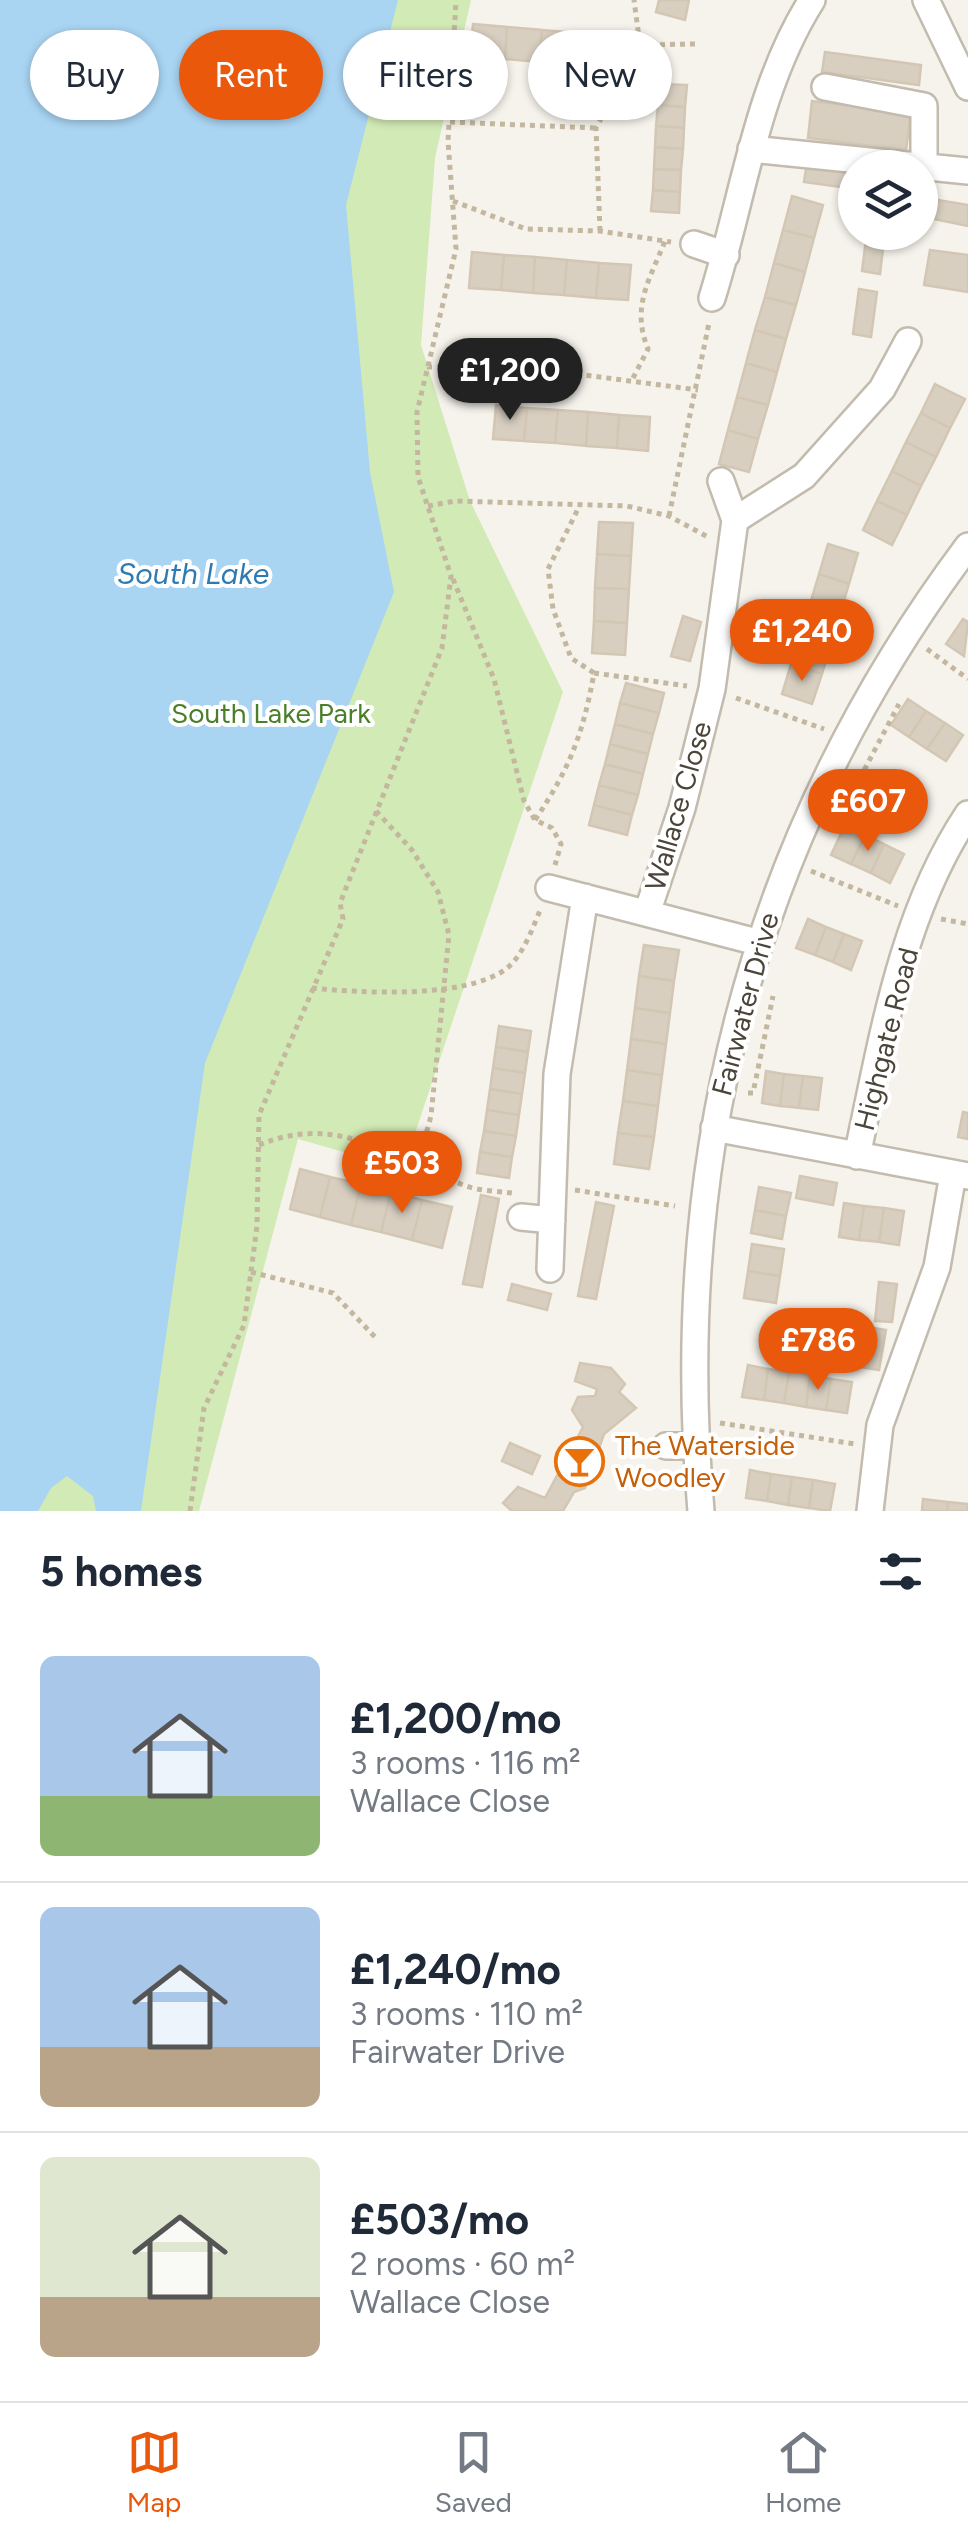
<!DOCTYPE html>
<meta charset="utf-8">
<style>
body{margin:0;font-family:Figtree,sans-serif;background:#f2f2f3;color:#1f2937;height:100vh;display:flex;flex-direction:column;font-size:38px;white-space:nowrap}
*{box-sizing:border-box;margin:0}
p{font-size:32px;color:#747a83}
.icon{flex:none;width:55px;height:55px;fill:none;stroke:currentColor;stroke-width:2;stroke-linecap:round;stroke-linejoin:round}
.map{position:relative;height:1511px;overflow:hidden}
.drawer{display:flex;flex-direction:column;background:#fff;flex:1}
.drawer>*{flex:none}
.banner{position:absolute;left:30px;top:30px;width:910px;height:90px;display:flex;gap:20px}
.fabs{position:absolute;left:838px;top:150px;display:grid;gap:20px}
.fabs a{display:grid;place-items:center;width:100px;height:100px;border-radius:50%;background:#fff;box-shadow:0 2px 8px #0004;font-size:50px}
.price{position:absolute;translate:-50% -85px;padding:0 22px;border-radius:35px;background:#ea580c;color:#fff;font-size:32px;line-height:65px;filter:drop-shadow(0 2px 5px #0008)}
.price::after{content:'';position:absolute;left:50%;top:60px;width:30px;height:22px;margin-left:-15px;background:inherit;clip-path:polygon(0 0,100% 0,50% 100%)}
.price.on{background:#222;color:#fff}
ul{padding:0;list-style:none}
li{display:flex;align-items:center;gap:30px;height:250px;padding:0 40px}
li+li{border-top:2px solid #e0e1e3}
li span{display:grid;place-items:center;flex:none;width:280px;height:200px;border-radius:15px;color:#555}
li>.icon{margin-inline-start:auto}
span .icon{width:120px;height:120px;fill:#fffc;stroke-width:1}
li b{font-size:42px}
h2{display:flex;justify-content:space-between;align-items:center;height:120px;padding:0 40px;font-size:42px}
.pill{padding:0 35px;border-radius:45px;background:#fff;box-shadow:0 2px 8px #0004;font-size:35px;line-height:90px}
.pill.on{background:#ea580c;color:#fff}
.tabs{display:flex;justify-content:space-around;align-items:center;height:140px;border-top:2px solid #e0e1e3;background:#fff;font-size:28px;color:#747a83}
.tabs a{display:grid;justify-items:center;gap:5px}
.tabs .on{color:#ea580c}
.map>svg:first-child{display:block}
</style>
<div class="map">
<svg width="968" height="1511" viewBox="0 0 968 1511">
<rect width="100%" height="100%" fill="#f6f3ec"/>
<path fill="#d2eab5" d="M0 0H471L435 158 421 345 470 501 563 692 403 1169 298 1139 199 1511H0Z"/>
<path fill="#a9d4f2" d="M0 0H398L346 205 370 472 394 592 205 1063 141 1511H96L93 1496 67 1476 51 1488 38 1511H0Z"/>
<path fill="#d8cfc1" stroke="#d3c7b4" stroke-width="2.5" d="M659 0H689L685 20 656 12Z
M473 24 507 27 505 59 470 56Z
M507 27 542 30 539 62 505 59Z
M542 30 577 33 574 65 539 62Z
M577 33 611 36 609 68 574 65Z
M825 52 921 65 919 85 822 72Z
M659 84 687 85 685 107 658 105Z
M812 101 911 113 906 150 808 138Z
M658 105 685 107 684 128 656 126Z
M656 126 684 128 683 149 655 147Z
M655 147 683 149 681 170 654 169Z
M807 163 855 169V189L804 182Z
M654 169 681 170 680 192 653 190Z
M653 190 680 192 679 213 651 211Z
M792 196 823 205 814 238 783 230Z
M932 199 968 205V226L929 218Z
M783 230 814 238 805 272 774 263Z
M867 232H885L880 274 862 271Z
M930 250 968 255V292L924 285Z
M472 252 504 255 501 290 469 288Z
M504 255 535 257 533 293 501 290Z
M535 257 567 260 564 295 533 293Z
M567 260 599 263 596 298 564 295Z
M599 263 631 265 628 300 596 298Z
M774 263 805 272 796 305 765 297Z
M859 289 877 292 871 337 853 334Z
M765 297 796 305 786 339 755 330Z
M755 330 786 339 777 372 746 363Z
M746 363 777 372 768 405 737 397Z
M935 384 965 399 950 428 921 413Z
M737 397 768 405 758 439 728 430Z
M496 405 527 408 524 441 493 439Z
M527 408 558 410 555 443 524 441Z
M558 410 588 412 586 446 555 443Z
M588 412 619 415 617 448 586 446Z
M921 413 950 428 936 457 906 442Z
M619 415 650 417 648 451 617 448Z
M728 430 758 439 749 472 719 464Z
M906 442 936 457 921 486 892 471Z
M892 471 921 486 907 515 877 501Z
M877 501 907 515 892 545 863 530Z
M599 522 633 523 631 556 597 554Z
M828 544 858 553 849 584 819 574Z
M597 554 631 556 629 589 595 588Z
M819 574 849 584 840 613 810 604Z
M595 588 629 589 627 623 594 621Z
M810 604 840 613 831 644 801 634Z
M683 616 701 622 690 661 671 656Z
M963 619 968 622 964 656 946 644Z
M594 621 627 623 625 655 592 653Z
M801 634 831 644 822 674 791 664Z
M791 664 822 674 812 704 782 694Z
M626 683 664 693 659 713 620 703Z
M908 699 926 711 909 737 891 725Z
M620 703 659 713 653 734 615 724Z
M926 711 945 723 927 749 909 737Z
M945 723 963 735 946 761 927 749Z
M615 724 653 734 648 754 610 744Z
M610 744 648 754 643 774 605 764Z
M605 764 643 774 638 795 599 785Z
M599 785 638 795 632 815 594 805Z
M594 805 632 815 627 835 589 825Z
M845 825 865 835 851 864 831 855Z
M865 835 884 844 871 873 851 864Z
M884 844 904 854 890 883 871 873Z
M808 919 826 927 815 955 796 948Z
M826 927 844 934 833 962 815 955Z
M844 934 862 941 851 970 833 962Z
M644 945 679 950 674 981 639 976Z
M639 976 674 981 670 1013 635 1008Z
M635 1008 670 1013 666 1044 631 1039Z
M499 1026 531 1031 528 1052 496 1047Z
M631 1039 666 1044 662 1075 627 1070Z
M496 1047 528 1052 525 1073 493 1068Z
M493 1068 525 1073 522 1094 490 1089Z
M627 1070 662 1075 658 1106 623 1101Z
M766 1071 784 1074 780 1106 762 1103Z
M784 1074 803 1076 799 1108 780 1106Z
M803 1076 822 1078 818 1110 799 1108Z
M490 1089 522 1094 519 1115 487 1110Z
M623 1101 658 1106 654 1137 618 1133Z
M487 1110 519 1115 516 1136 484 1131Z
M963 1112 968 1113V1139L958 1137Z
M484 1131 516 1136 512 1157 480 1152Z
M618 1133 654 1137 649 1169 614 1164Z
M480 1152 512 1157 509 1178 477 1173Z
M300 1169 330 1177 320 1217 290 1209Z
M800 1176 837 1183 833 1205 796 1198Z
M330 1177 361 1184 351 1225 320 1217Z
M361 1184 391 1192 381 1232 351 1225Z
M759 1187 791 1193 786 1216 755 1210Z
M391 1192 422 1200 412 1240 381 1232Z
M481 1195 499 1199 482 1287 463 1284Z
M422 1200 452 1207 442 1248 412 1240Z
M596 1202 614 1206 596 1299 578 1296Z
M844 1203 864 1206 859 1240 839 1237Z
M864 1206 884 1208 879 1242 859 1240Z
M884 1208 904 1211 899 1245 879 1242Z
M755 1210 786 1216 782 1239 751 1233Z
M752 1244 784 1249 780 1276 748 1271Z
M748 1271 780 1276 776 1303 744 1298Z
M879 1282 897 1284 892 1322 875 1321Z
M512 1284 551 1294 547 1310 508 1300Z
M867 1327 886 1330 879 1370 860 1367Z
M580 1363 611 1368 625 1384 619 1392 636 1408 604 1434 585 1488 574 1492 563 1511H512L503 1503 518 1487 545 1498 583 1427 572 1410 578 1397 595 1396 597 1389 575 1381Z
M748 1365 768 1369 764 1400 742 1397Z
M768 1369 789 1372 784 1403 764 1400Z
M789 1372 810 1375 806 1407 784 1403Z
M810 1375 831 1379 826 1410 806 1407Z
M831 1379 852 1382 847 1413 826 1410Z
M510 1443 540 1456 532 1474 502 1461Z
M750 1470 771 1474 767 1501 746 1498Z
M771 1474 792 1477 788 1505 767 1501Z
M792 1477 813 1480 809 1508 788 1505Z
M813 1480 835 1484 830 1511 809 1508Z
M923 1499 948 1502 947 1511H922Z
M948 1502 968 1504V1511H947Z"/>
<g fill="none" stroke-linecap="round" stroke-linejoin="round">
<defs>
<path id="minor" d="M926 0 968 87
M825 87 924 106V166
M751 149 968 171
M694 244 726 255
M712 298C743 200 756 88 812 0
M735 520 804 476 882 389 908 341
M549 888 757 942
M647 913 682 808 712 689 735 520 721 481
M714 1128 968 1176
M857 1156C882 1041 901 914 968 814
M521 1217 552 1220
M550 1269 557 1074 585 897
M666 1446H696
M701 1511C670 1155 753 833 968 546
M870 1511 880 1425 937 1267 953 1174"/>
</defs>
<use href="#minor" stroke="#c2bbae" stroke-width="30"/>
<path stroke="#c4b79f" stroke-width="5" stroke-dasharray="5 5" stroke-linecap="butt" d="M640 45 695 44
M450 122 596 128
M453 201 526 229 600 231 671 242
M600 231 596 128 640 45 634 0
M427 367H524L698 390
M633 378 648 349C631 307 649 281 665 241
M428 506 455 501 627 506 669 516 708 537
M669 516 709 323
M453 579 494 679 524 801 535 820 552 828 561 844 555 865
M927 649 968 679
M594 673 687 686
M736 698 824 729
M376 811 412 850 438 892 449 935 431 1116 418 1163
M841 814 899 704
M535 820C570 768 583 734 594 673L571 658 553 609 548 569 580 505
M811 871 898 906
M941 919 968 924
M312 988C361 993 465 999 506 969 523 956 533 927 541 908
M748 1093H753L773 996
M259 1145C339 1112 393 1158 466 1186 480 1191 497 1191 512 1193
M575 1190 675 1206
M251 1272 333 1293 375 1337
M720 1423 855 1444
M190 1511 204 1408 244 1325 257 1226 259 1115 343 919 340 903 442 648 451 576 418 477 417 412 456 249 448 141 456 0"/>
<use href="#minor" stroke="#fff" stroke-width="25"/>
</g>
<defs>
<symbol id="bar-ring" viewBox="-11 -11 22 22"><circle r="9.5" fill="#fff" stroke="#e8710a" stroke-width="1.5"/><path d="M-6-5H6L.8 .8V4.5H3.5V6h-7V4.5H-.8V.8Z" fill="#e8710a"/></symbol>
</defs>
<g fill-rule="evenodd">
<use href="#bar-ring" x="552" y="1434" width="55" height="55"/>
</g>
<g text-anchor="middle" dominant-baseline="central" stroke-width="8" stroke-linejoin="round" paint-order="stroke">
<g font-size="28" fill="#4a7f2a" stroke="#fff">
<text x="271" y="713">South Lake Park</text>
</g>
<g font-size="28" fill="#4b4439" stroke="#fff">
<text transform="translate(678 806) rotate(-74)">Wallace Close</text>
<text transform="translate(745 1004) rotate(-75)">Fairwater Drive</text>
<text transform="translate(886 1039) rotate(-76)">Highgate Road</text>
</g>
<g font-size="28" fill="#c56008" stroke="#fff" text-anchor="start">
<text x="615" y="1445">The Waterside<tspan x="615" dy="32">Woodley</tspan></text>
</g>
<g font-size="30" font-style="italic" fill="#2e7ab2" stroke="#fff">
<text x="193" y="573">South Lake</text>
</g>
</g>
</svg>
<div class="fabs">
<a><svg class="icon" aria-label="layers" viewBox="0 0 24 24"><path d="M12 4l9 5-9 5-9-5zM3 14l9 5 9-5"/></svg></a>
</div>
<b class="price on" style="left:510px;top:423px">£1,200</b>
<b class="price" style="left:802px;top:684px">£1,240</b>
<b class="price" style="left:868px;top:854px">£607</b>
<b class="price" style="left:402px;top:1216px">£503</b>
<b class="price" style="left:818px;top:1393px">£786</b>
<div class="banner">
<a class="pill">Buy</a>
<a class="pill on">Rent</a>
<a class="pill">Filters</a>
<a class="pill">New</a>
</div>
</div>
<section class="drawer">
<h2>5 homes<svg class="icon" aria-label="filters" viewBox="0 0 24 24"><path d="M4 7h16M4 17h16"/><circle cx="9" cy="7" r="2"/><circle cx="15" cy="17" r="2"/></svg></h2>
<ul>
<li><span style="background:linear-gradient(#a9c7e8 70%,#8fb573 0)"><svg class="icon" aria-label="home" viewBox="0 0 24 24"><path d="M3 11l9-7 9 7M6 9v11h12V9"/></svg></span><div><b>£1,200/mo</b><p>3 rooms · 116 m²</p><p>Wallace Close</p></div></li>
<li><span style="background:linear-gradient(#a9c7e8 70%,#b9a48a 0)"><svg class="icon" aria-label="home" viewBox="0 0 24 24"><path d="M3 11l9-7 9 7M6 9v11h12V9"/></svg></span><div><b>£1,240/mo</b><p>3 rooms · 110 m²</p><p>Fairwater Drive</p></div></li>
<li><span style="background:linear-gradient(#dfe7d0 70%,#b9a48a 0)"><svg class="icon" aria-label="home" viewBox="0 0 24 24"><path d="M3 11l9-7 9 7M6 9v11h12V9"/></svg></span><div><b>£503/mo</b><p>2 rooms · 60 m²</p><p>Wallace Close</p></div></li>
</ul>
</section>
<nav class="tabs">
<a class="on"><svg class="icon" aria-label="map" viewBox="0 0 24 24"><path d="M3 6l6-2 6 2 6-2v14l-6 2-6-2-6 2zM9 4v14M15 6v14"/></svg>Map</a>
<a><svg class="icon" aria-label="saved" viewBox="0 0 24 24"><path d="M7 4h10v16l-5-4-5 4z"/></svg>Saved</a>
<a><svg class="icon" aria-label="home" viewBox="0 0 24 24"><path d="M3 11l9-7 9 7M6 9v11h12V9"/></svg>Home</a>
</nav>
